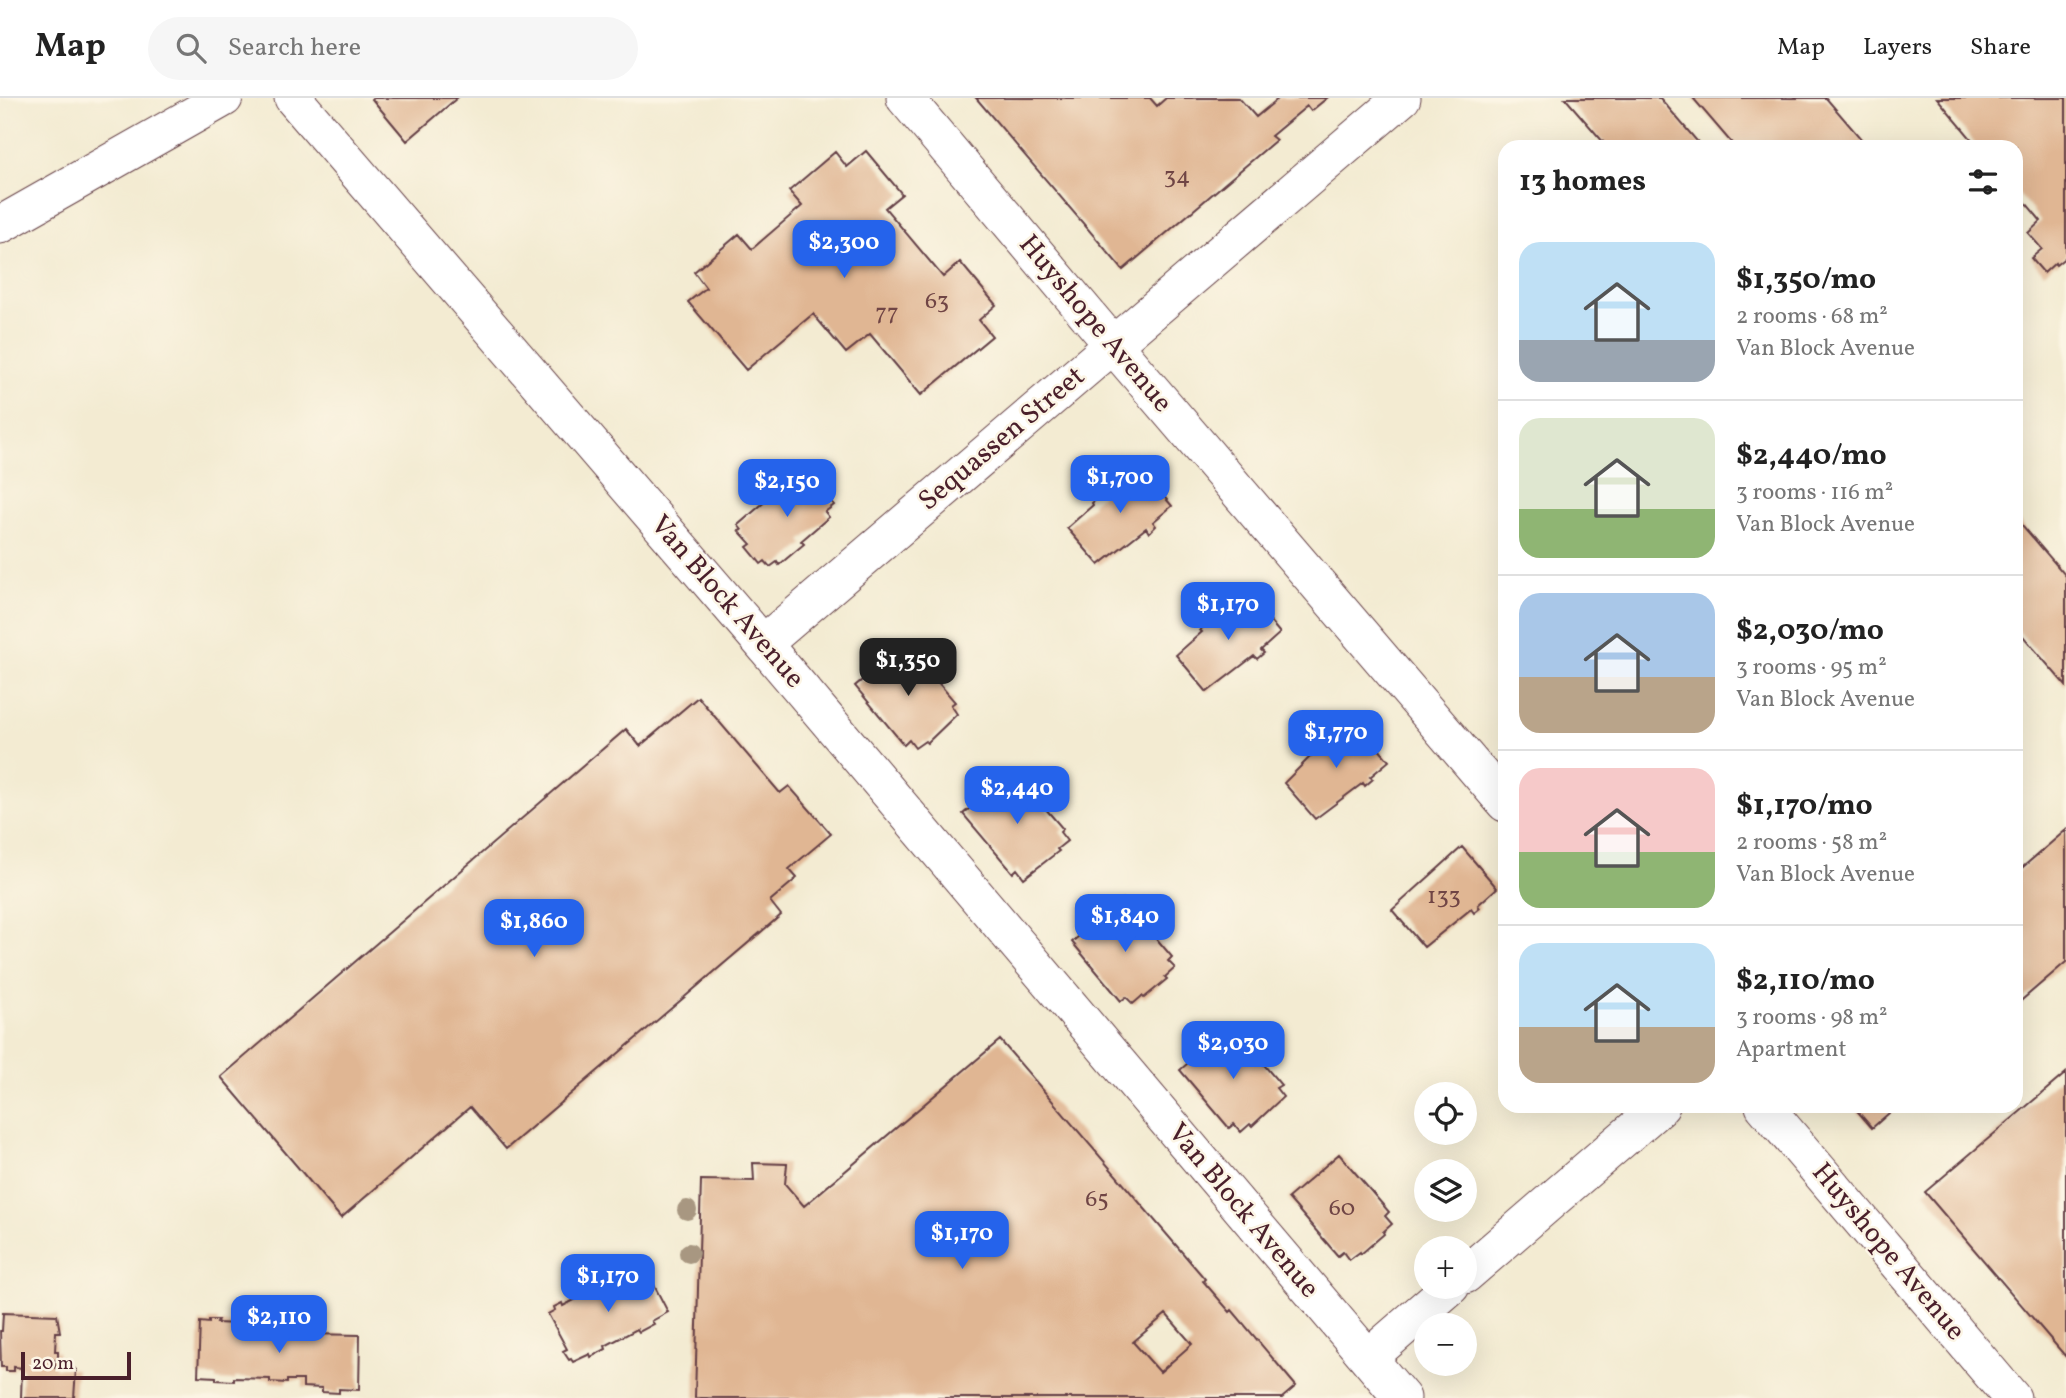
<!DOCTYPE html>
<meta charset="utf-8">
<style>
body{margin:0;font-family:Vollkorn,serif;background:#f6f6f6;color:#222;height:100vh;display:flex;flex-direction:column;font-size:26px;white-space:nowrap}
*{box-sizing:border-box;margin:0}
p{font-size:23px;color:#767676}
.icon{flex:none;width:38px;height:38px;fill:none;stroke:currentColor;stroke-width:2;stroke-linecap:round;stroke-linejoin:round}
.map{position:relative;flex:1;overflow:hidden}
.side{position:absolute;left:1498px;top:42px;width:525px;height:973px;display:flex;flex-direction:column;background:#fff;border-radius:21px;box-shadow:0 7px 28px #0002}
.side>*{flex:none}
.tools{position:absolute;left:1414px;top:984px;display:grid;gap:14px}
.tools a{display:grid;place-items:center;width:63px;height:63px;border-radius:50%;background:#fff;box-shadow:0 7px 28px #0002;font-size:35px}
.scale{position:absolute;left:21px;bottom:18px;width:110px;box-sizing:border-box;padding-left:7px;border:4px solid #4a1f2b;border-top:0;font-size:19px;line-height:24px;white-space:nowrap;color:#4a1f2b;-webkit-text-stroke:5px #fcf5e5;paint-order:stroke}
.price{position:absolute;translate:-50% -60px;padding:0 16px;border-radius:14px;background:#2563eb;color:#fff;font-size:23px;line-height:46px;filter:drop-shadow(0 2px 4px #0008)}
.price::after{content:'';position:absolute;left:50%;top:42px;width:21px;height:16px;margin-left:-10px;background:inherit;clip-path:polygon(0 0,100% 0,50% 100%)}
.price.on{background:#222;color:#fff}
ul{padding:0;list-style:none}
li{display:flex;align-items:center;gap:21px;height:175px;padding:0 21px}
li+li{border-top:2px solid #e0e0e0}
li span{display:grid;place-items:center;flex:none;width:196px;height:140px;border-radius:21px;color:#555}
li>.icon{margin-inline-start:auto}
span .icon{width:84px;height:84px;fill:#fffc;stroke-width:1}
li b{font-size:30px}
h2{display:flex;justify-content:space-between;align-items:center;height:84px;padding:0 21px;font-size:30px}
header{display:flex;align-items:center;gap:42px;box-sizing:border-box;height:98px;padding:0 35px;background:#fff;border-bottom:2px solid #e0e0e0}
header strong{font-size:33px}
nav{display:flex;gap:38px;margin-inline-start:auto;font-size:24px}
.search{width:490px;height:63px;background:#f6f6f6;display:flex;align-items:center;gap:18px;box-sizing:border-box;padding:0 24px;border-radius:38px;color:#767676;font-size:26px}
.map>svg:first-child{display:block}
</style>
<header>
<strong>Map</strong>
<div class="search"><svg class="icon" aria-label="search" viewBox="0 0 24 24"><circle cx="10" cy="10" r="6"/><path d="M15 15l6 6"/></svg>Search here</div>
<nav><a>Map</a><a>Layers</a><a>Share</a></nav>
</header>
<div class="map">
<svg width="2066" height="1300" viewBox="0 0 2066 1300">
<rect width="100%" height="100%" fill="#fcf5e5"/>
<filter id="ink" filterUnits="userSpaceOnUse"><feTurbulence type="fractalNoise" baseFrequency=".0143" numOctaves="2"/><feDisplacementMap in="SourceGraphic" scale="14" xChannelSelector="R" yChannelSelector="G"/><feConvolveMatrix kernelMatrix="1 2 1 2 8 2 1 2 1" color-interpolation-filters="sRGB"/></filter>
<filter id="wash" filterUnits="userSpaceOnUse"><feTurbulence type="fractalNoise" baseFrequency=".00686" numOctaves="4" result="noise"/><feDisplacementMap in="SourceGraphic" scale="28" xChannelSelector="R" yChannelSelector="G"/><feGaussianBlur stdDeviation="1.57" result="paint"/><feColorMatrix in="noise" values="0 0 0 0 0 0 0 0 0 0 0 0 0 0 0 0 0 1.4 0 .05"/><feComposite in="paint" operator="in"/></filter>
<g filter="url(#wash)">
<rect width="100%" height="100%" fill="#f3ebd2"/>
<g id="blocks">
<path fill="#e0b693" fill-rule="evenodd" d="M373 0H457L407 43 372 1Z
M976 0H1150L1157 8 1166 0H1239L1256 19 1279 0H1327L1311 13 1307 8 1271 38 1276 42 1123 172Z
M1565 0H1660L1702 49H1602L1605 46Z
M1693 0H1826L1868 49H1735Z
M1937 0H2066V159L2056 167 2055 165 2044 175 2031 160 2042 151 2028 135 2041 123 2016 93V49H1978Z
M866 53 902 96 885 110 943 179 960 164 996 207 979 222 992 238 921 297 870 236 846 255 813 216 746 272 688 204 706 190 694 174 739 136 752 151 802 108 789 93 835 54 847 69Z
M1137 367 1172 408 1153 424 1156 428 1149 435 1146 430 1099 467 1067 430 1093 407 1092 405Z
M805 369 815 384 819 380 833 396 829 400 834 407 825 414 829 419 801 443 804 446 779 467 777 464 770 469 765 463 761 466 747 449 751 446 739 433 742 432 738 427Z
M2016 420 2066 478V588L2016 530Z
M1245 494 1280 535 1261 552 1264 555 1257 561 1254 558 1207 594 1176 557 1202 534 1200 532Z
M905 546 955 604 951 607 957 616 927 645 925 643 915 650 909 642 904 647 855 588Z
M698 599 780 695 789 688 831 736 789 771 797 780 770 803 781 817 506 1051 470 1009 341 1120 221 979 626 631 640 648Z
M1354 622 1389 663 1370 679 1373 681 1365 688 1363 685 1315 721 1284 685 1309 660Z
M1014 674 1063 731 1060 734 1067 743 1057 751 1059 753 1024 780 1017 771 1013 775 963 716Z
M2066 732V864L2016 907V775Z
M1462 749 1497 790 1478 807 1480 810 1474 815 1471 811 1424 849 1392 812Z
M1123 801 1172 859 1168 863 1175 870 1165 879 1167 881 1144 900 1142 898 1133 906 1126 899 1121 903 1072 844Z
M1231 928 1281 987 1276 990 1283 999 1252 1028 1250 1026 1241 1034 1234 1026 1229 1030 1180 972Z
M1000 942 1205 1181 1203 1183 1230 1214 1232 1212 1296 1288 1282 1300H695L701 1082 754 1083 753 1065 787 1066 785 1086 804 1108ZM1166 1216 1192 1246 1160 1274 1133 1244Z
M2066 975V1259L1925 1094Z
M1853 1008H1897L1872 1030Z
M1339 1056 1389 1114 1385 1118 1392 1126 1383 1134 1384 1136 1361 1156 1360 1154 1349 1162 1343 1154 1338 1158 1288 1100Z
M643 1166 668 1214 652 1223 654 1226 639 1234 637 1231 605 1248 606 1251 591 1259 590 1256 573 1264 571 1261 569 1262 563 1253 567 1251 548 1216 555 1212 554 1209 562 1205 563 1208 580 1199 579 1197 587 1192 588 1195 603 1187 602 1184 609 1180 611 1183 627 1175 626 1172Z
M3 1215 57 1217 60 1234H56L55 1253H58V1262H55V1270L76 1271 74 1300H21L22 1270 14 1269V1273H6V1269H1L0 1233H2Z
M209 1222H218L217 1225 237 1226V1223H247V1226L264 1227V1224H273V1227L294 1228V1225H303V1228H307V1236L360 1237 359 1292 339 1291V1295L322 1294V1290L303 1289V1282H287V1285L270 1284V1281L234 1280V1283L216 1282V1279L198 1278 200 1224 209 1225Z"/>
</g>
</g>
<g filter="url(#ink)">
<use href="#blocks" fill-opacity="0" stroke="#633e44" stroke-width="2"/>
<g fill="none" stroke-linecap="round" stroke-linejoin="round">
<defs>
<path id="minor" d="M293 0 763 546 1402 1300
M905 0 1113 247 1505 705
M0 127 224 0
M763 546 1402 0
M1764 1008 2012 1300
M1465 1177 1661 1008
M1368 1260 1451 1188"/>
</defs>
<use href="#minor" stroke="#633e44" stroke-width="39"/>
<use href="#minor" stroke="#fff" stroke-width="37"/>
</g>
<g fill="#a89781">
<circle cx="687" cy="1112" r="10"/>
<circle cx="689" cy="1155" r="10"/>
</g>
</g>
<g text-anchor="middle" dominant-baseline="central" stroke-width="5" stroke-linejoin="round" paint-order="stroke">
<g font-size="24" fill="#704545">
<text x="1177" y="79">34</text>
<text x="937" y="204">63</text>
<text x="887" y="216">77</text>
<text x="1444" y="799">133</text>
<text x="1097" y="1102">65</text>
<text x="1342" y="1111">60</text>
</g>
<g font-size="28" fill="#4a1f2b" stroke="#fcf5e5">
<text transform="translate(1095 226) rotate(50)">Huyshope Avenue</text>
<text transform="translate(1002 341) rotate(-40)">Sequassen Street</text>
<text transform="translate(727 504) rotate(49)">Van Block Avenue</text>
<text transform="translate(1243 1113) rotate(50)">Van Block Avenue</text>
<text transform="translate(1888 1154) rotate(50)">Huyshope Avenue</text>
</g>
</g>
</svg>
<div class="tools">
<a><svg class="icon" aria-label="locate" viewBox="0 0 24 24"><circle cx="12" cy="12" r="6"/><path d="M12 2v4M12 18v4M2 12h4M18 12h4"/></svg></a>
<a><svg class="icon" aria-label="layers" viewBox="0 0 24 24"><path d="M12 4l9 5-9 5-9-5zM3 14l9 5 9-5"/></svg></a>
<a>+</a>
<a>−</a>
</div>
<div class="scale">20 m</div>
<b class="price" style="left:844px;top:182px">$2,300</b>
<b class="price" style="left:1120px;top:417px">$1,700</b>
<b class="price" style="left:787px;top:421px">$2,150</b>
<b class="price" style="left:1228px;top:544px">$1,170</b>
<b class="price on" style="left:908px;top:600px">$1,350</b>
<b class="price" style="left:1336px;top:672px">$1,770</b>
<b class="price" style="left:1017px;top:728px">$2,440</b>
<b class="price" style="left:1125px;top:856px">$1,840</b>
<b class="price" style="left:534px;top:861px">$1,860</b>
<b class="price" style="left:1233px;top:983px">$2,030</b>
<b class="price" style="left:962px;top:1173px">$1,170</b>
<b class="price" style="left:608px;top:1216px">$1,170</b>
<b class="price" style="left:279px;top:1257px">$2,110</b>
<section class="side">
<h2>13 homes<svg class="icon" aria-label="filters" viewBox="0 0 24 24"><path d="M4 7h16M4 17h16"/><circle cx="9" cy="7" r="2"/><circle cx="15" cy="17" r="2"/></svg></h2>
<ul>
<li><span style="background:linear-gradient(#bfe0f5 70%,#9aa5b1 0)"><svg class="icon" aria-label="home" viewBox="0 0 24 24"><path d="M3 11l9-7 9 7M6 9v11h12V9"/></svg></span><div><b>$1,350/mo</b><p>2 rooms · 68 m²</p><p>Van Block Avenue</p></div></li>
<li><span style="background:linear-gradient(#dfe7d0 65%,#8fb573 0)"><svg class="icon" aria-label="home" viewBox="0 0 24 24"><path d="M3 11l9-7 9 7M6 9v11h12V9"/></svg></span><div><b>$2,440/mo</b><p>3 rooms · 116 m²</p><p>Van Block Avenue</p></div></li>
<li><span style="background:linear-gradient(#a9c7e8 60%,#b9a48a 0)"><svg class="icon" aria-label="home" viewBox="0 0 24 24"><path d="M3 11l9-7 9 7M6 9v11h12V9"/></svg></span><div><b>$2,030/mo</b><p>3 rooms · 95 m²</p><p>Van Block Avenue</p></div></li>
<li><span style="background:linear-gradient(#f6c9c9 60%,#8fb573 0)"><svg class="icon" aria-label="home" viewBox="0 0 24 24"><path d="M3 11l9-7 9 7M6 9v11h12V9"/></svg></span><div><b>$1,170/mo</b><p>2 rooms · 58 m²</p><p>Van Block Avenue</p></div></li>
<li><span style="background:linear-gradient(#bfe0f5 60%,#b9a48a 0)"><svg class="icon" aria-label="home" viewBox="0 0 24 24"><path d="M3 11l9-7 9 7M6 9v11h12V9"/></svg></span><div><b>$2,110/mo</b><p>3 rooms · 98 m²</p><p>Apartment</p></div></li>
</ul>
</section>
</div>
